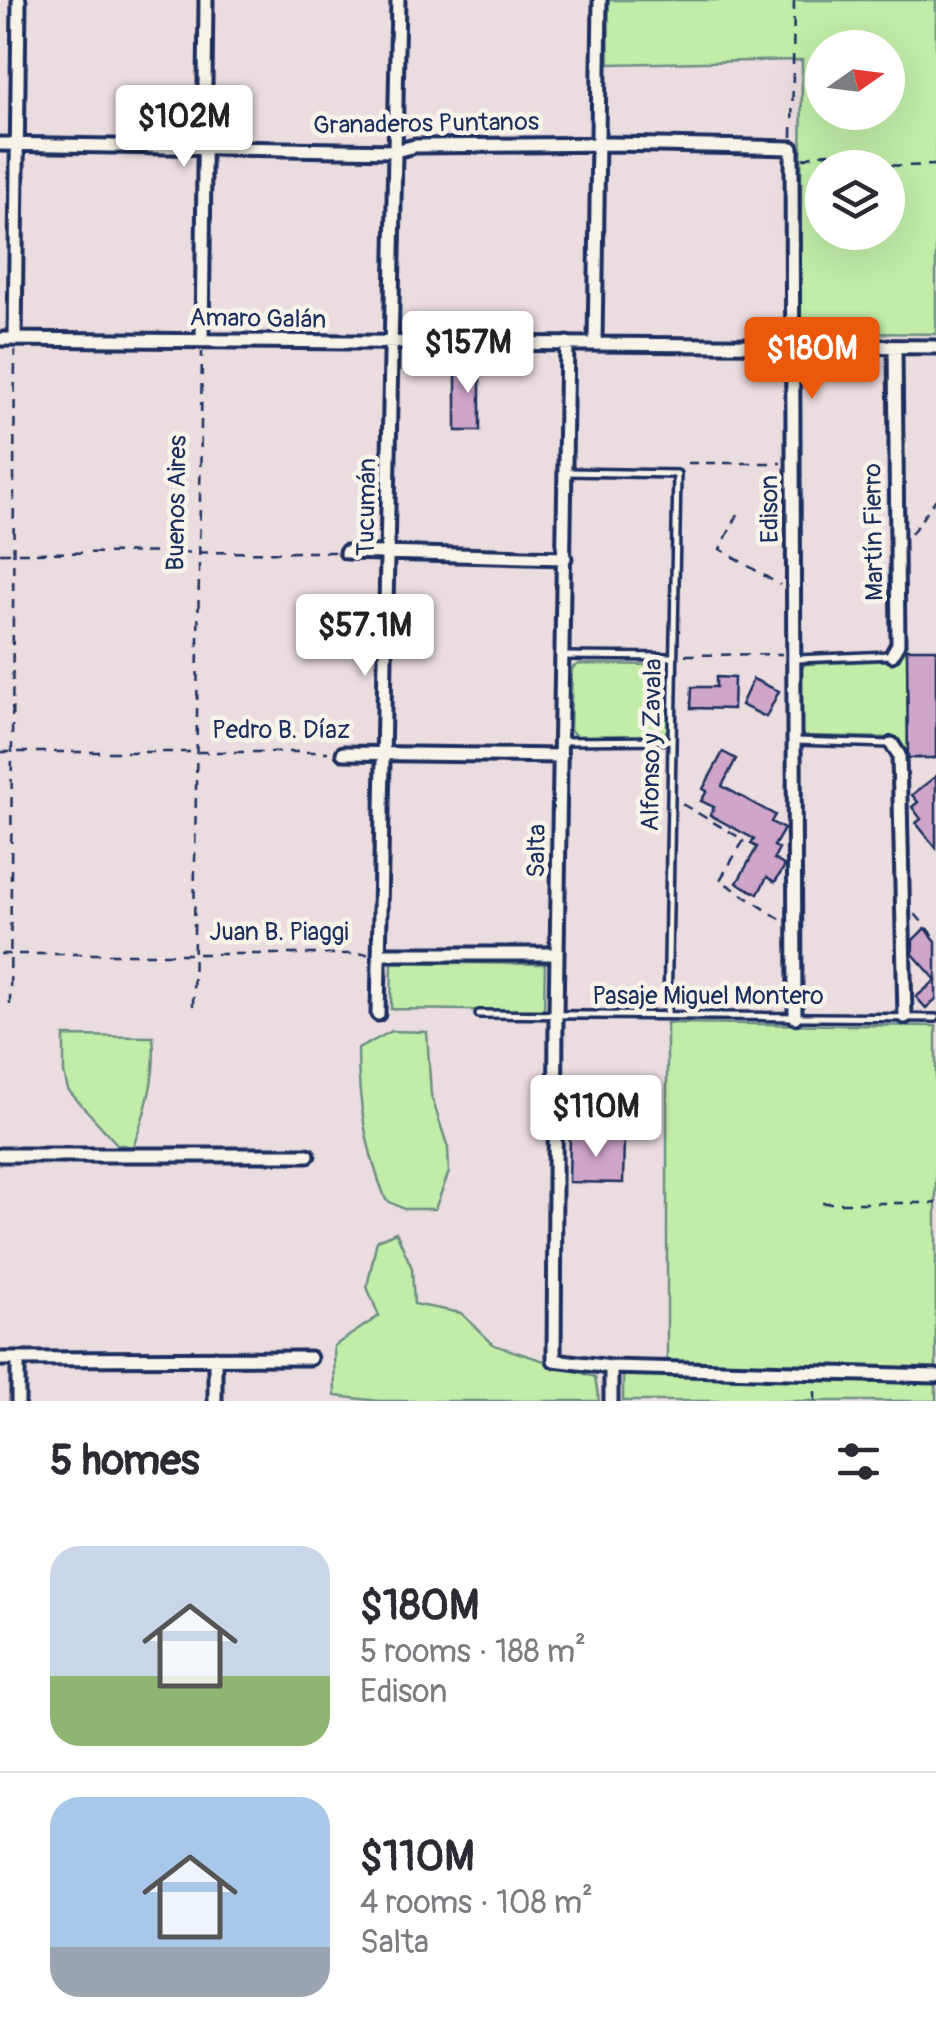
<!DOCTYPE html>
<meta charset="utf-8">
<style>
body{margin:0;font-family:Pangolin,sans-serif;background:#f2f2f3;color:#2b2b33;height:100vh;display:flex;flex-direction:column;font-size:38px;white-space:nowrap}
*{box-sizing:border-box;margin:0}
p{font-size:32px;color:#7c7c81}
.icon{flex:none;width:55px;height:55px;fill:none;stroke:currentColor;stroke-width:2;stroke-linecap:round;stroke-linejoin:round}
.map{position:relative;height:1401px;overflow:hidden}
.sheet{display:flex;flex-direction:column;background:#fff;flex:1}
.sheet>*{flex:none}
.needle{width:65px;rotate:76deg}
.tools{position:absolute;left:805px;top:30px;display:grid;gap:20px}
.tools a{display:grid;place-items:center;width:100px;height:100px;border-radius:50%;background:#fff;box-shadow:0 10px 40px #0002;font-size:50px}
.price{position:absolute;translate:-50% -85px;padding:0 22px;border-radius:10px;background:#fff;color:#222;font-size:32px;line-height:65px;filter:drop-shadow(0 2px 5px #0008)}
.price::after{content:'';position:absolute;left:50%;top:60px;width:30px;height:22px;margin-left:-15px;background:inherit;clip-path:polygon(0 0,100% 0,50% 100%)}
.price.selected{background:#ea580c;color:#fff}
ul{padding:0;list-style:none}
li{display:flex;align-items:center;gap:30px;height:250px;padding:0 50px}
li+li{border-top:2px solid #e1e1e2}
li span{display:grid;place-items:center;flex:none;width:280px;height:200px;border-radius:30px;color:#555}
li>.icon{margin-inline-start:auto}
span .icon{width:120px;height:120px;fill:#fffc;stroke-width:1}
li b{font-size:42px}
h2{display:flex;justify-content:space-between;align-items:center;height:120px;padding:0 50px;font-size:42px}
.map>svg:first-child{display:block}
</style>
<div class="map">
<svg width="936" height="1401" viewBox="0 0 936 1401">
<rect width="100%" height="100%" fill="#ebdcdf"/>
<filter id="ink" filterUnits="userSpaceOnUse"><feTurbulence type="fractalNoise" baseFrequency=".01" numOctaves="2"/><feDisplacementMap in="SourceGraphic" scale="20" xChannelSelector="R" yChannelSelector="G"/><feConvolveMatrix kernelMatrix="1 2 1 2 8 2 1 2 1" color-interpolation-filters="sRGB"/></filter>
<g filter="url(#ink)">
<path fill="#c2eca8" stroke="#6e8e83" stroke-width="2.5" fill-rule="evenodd" d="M608 0H936V334L800 332 802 60 609 64ZM822 48H888V112H822ZM822 168H888V232H822Z
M907 649 908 758 895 738 804 736 799 731 800 671 805 664 895 660Z
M579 664 660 665 668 670V729L661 737H577L570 730 572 668Z
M392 962 545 964 544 1011 391 1009Z
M667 1023 936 1026V1372L667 1364Z
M392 1031 427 1032 431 1095 448 1148 449 1172 435 1209H404L386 1200C366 1150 358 1103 358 1049Z
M64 1036 153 1037C157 1075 146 1111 133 1147L117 1144 68 1090 64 1073Z
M396 1232 412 1268 414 1304 461 1313 494 1345 595 1377 599 1401H379L335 1396 334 1346 379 1316 367 1287 377 1240Z
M623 1375 936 1383V1401H623Z"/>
<path fill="#cfa5ca" stroke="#1b2f5e" stroke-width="2.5" d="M456 361H480V431H456Z
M907 649H936V758H908Z
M716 677 734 678 733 709 691 708 692 687H716Z
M753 679 779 691 766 717 741 705Z
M723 752 736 759 722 786 775 815 771 822 784 829 774 846 779 849 774 859 785 866 775 882 767 877 758 894 737 883 757 847 751 844 754 839 710 815 714 807 701 801 707 791 703 789Z
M936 776V848L916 823 921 819 912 807 918 802 912 795Z
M925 928 936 941V999L926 1008 916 997 936 980 913 954V940Z
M570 1136 624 1137 623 1183 569 1182Z"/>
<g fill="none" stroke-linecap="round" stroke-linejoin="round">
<defs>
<path id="lane" d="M567 472 677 474 667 1016
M563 656 674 657
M797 659 891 655
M561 741 672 740
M796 741 890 744
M479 1014 936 1018"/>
<path id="street" d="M0 144 395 151 415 146 613 144 792 148 795 1017
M0 339 936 347
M15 339 19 0
M202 340 206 0
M567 343 556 1015 554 1360 611 1367 936 1376
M595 344 600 0
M346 552 565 558
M892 655 898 644 895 347
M892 744 899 755 905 1017
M343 753 561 756
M380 954H557
M378 1014 398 0
M0 1155H308
M0 1359 310 1358
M611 1367V1401
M18 1401V1359
M215 1401V1358"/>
</defs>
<use href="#lane" stroke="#1b2f5e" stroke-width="12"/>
<use href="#street" stroke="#1b2f5e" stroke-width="19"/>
<path stroke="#1b2f5e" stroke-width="2.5" stroke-dasharray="10 8" stroke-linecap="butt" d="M792 137 794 0
M803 159C839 145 853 159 888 165 903 167 921 165 936 165
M688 463H781
M738 514 720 549 780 585
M911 534 936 499
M0 553 335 552
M685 655 782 654
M0 752H328
M913 758H936
M682 804 744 840 720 880 782 920
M915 914 936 938
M0 954H368
M10 1005 15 350
M193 1006 202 352
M822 1203H936
M815 1401V1388"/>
<use href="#lane" stroke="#f7f3e8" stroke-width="5"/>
<use href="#street" stroke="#f7f3e8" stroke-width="11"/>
</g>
</g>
<g text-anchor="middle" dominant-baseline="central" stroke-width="9" stroke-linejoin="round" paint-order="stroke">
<g font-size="25" fill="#1b2f5e" stroke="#f7f3e8">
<text transform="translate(426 124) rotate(-1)">Granaderos Puntanos</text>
<text transform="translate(258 319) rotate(1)">Amaro Galán</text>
<text transform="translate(177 503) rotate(-89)">Buenos Aires</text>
<text transform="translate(367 507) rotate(-89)">Tucumán</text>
<text transform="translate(770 509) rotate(-91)">Edison</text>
<text transform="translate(874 532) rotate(-91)">Martín Fierro</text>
<text x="281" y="730">Pedro B. Díaz</text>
<text transform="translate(652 745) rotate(-89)">Alfonso y Zavala</text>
<text transform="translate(537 851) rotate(-89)">Salta</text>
<text x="279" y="932">Juan B. Piaggi</text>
<text x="708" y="996">Pasaje Miguel Montero</text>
</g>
</g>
</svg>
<div class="tools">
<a><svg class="needle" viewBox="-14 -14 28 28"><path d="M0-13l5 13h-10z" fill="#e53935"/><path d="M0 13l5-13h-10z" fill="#7c7c81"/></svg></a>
<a><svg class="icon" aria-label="layers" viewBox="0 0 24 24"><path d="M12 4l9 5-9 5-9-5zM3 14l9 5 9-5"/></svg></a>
</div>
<b class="price" style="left:184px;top:170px">$102M</b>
<b class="price" style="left:468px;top:396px">$157M</b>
<b class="price selected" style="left:812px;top:402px">$180M</b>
<b class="price" style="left:365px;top:679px">$57.1M</b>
<b class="price" style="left:596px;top:1160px">$110M</b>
</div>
<section class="sheet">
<h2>5 homes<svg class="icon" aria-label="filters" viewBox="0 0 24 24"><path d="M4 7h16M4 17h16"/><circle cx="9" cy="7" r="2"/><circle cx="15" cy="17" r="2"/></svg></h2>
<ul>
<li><span style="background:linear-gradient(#c9d6e8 65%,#8fb573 0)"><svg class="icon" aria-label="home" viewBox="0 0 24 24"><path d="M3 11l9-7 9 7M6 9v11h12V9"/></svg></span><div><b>$180M</b><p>5 rooms · 188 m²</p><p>Edison</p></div></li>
<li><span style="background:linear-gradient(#a9c7e8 75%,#9aa5b1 0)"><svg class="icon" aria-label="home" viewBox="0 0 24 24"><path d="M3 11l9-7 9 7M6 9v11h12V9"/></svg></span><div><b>$110M</b><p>4 rooms · 108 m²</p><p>Salta</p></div></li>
</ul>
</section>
